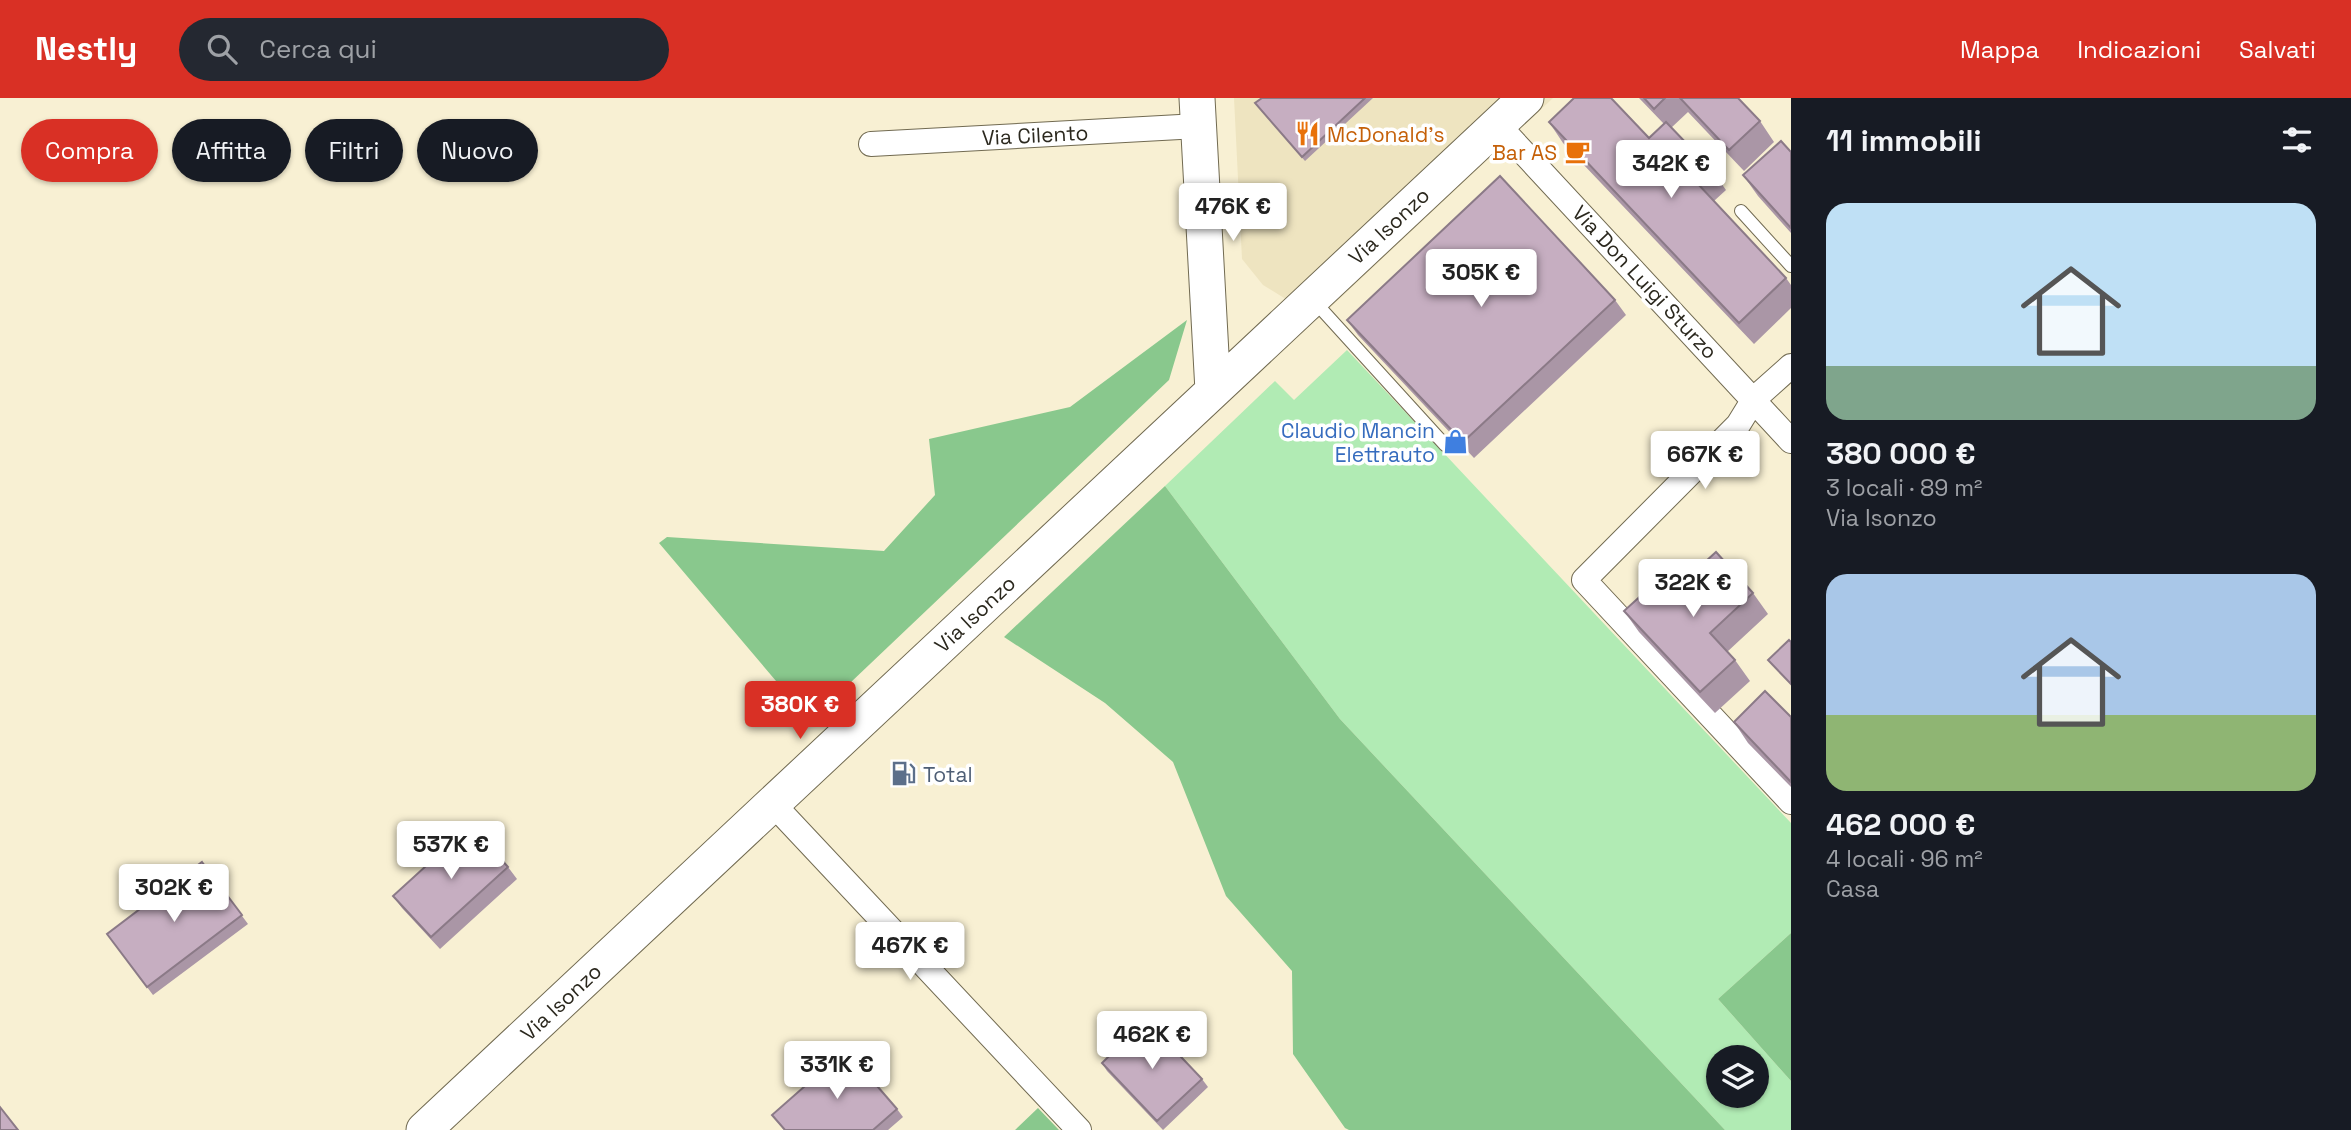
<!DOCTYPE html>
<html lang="it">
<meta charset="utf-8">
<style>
body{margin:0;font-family:"Space Grotesk",sans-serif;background:#242831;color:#f1f3f6;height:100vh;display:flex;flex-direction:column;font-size:26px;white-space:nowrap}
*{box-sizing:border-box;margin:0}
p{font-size:23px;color:#9ea1a6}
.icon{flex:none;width:38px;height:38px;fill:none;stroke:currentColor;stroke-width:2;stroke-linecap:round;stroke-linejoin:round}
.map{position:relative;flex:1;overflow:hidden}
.sheet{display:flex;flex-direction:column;background:#171b24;width:560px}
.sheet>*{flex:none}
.banner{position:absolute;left:21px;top:21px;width:665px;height:63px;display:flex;gap:14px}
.controls{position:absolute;left:1706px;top:947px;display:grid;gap:14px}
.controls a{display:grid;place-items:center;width:63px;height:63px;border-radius:50%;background:#171b24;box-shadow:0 2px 5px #0004;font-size:35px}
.price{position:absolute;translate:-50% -60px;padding:0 16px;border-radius:7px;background:#fff;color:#222;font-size:23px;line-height:46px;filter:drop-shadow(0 2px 4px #0008)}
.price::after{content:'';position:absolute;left:50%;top:42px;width:21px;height:16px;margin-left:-10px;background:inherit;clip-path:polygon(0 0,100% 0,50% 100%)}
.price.on{background:#d93025;color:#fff}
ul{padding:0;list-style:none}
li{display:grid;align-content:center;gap:14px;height:371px;padding:0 35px}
li span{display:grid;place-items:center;height:217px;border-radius:21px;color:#555}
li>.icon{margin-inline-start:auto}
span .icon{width:126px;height:126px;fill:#fffc;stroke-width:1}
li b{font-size:30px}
h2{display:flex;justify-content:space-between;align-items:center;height:84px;padding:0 35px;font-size:30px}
.chip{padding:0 24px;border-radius:32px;background:#171b24;box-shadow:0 2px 5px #0004;font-size:24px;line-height:63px}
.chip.on{background:#d93025;color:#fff}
header{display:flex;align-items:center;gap:42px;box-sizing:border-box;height:98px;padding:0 35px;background:#d93025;color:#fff}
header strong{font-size:33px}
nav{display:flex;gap:38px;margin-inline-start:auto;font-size:24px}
.search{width:490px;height:63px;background:#242831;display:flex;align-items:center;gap:18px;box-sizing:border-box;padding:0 24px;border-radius:38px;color:#9ea1a6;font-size:26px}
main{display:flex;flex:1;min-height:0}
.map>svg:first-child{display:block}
</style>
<header>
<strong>Nestly</strong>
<div class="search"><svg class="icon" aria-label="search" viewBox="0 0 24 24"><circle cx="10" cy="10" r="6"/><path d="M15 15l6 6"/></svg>Cerca qui</div>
<nav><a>Mappa</a><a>Indicazioni</a><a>Salvati</a></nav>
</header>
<main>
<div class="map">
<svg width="1791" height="1032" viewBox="0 0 1791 1032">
<rect width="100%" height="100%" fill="#f8f0d3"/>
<path fill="#eee4c0" d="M1234 0H1553L1318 221 1263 187 1242 161Z"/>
<path fill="#b1ebb4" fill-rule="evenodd" d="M1347 252 1791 725V835L1718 901 1791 983V1032H1725L1340 621 1165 388 1275 283 1294 302ZM1718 959H1757V998H1718Z"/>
<path fill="#89c88d" d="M1187 222 1169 282 810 623 659 445 667 439 884 453 935 397 929 341 1070 309Z
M1165 388 1340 621 1725 1032H1349L1345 1030 1293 956 1292 873 1226 798 1173 664 1105 605 1004 539Z
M1791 835V983L1718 901Z
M1038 1010 1059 1032H1015Z"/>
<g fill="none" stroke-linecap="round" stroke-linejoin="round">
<defs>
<path id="lane" d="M1741 113 1791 168
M1314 203 1445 347"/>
<path id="street" d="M1498 27 1791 343
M871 46 1198 28
M1791 268 1754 301 1738 327 1584 482 1791 704
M773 706 1079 1032"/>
<path id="secondary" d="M1197 0 1213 293
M424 1032 1526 0"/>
</defs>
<use href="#lane" stroke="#716a51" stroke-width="14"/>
<use href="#street" stroke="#716a51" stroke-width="26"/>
<use href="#secondary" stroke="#716a51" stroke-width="37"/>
<use href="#lane" stroke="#fff" stroke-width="12"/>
<use href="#street" stroke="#fff" stroke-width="24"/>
<use href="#secondary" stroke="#fff" stroke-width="35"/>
</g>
<path fill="#aa96a6" d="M1262 0H1373L1305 63 1255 5Z
M1639 0H1738L1760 23 1774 44 1744 73 1688 14 1671 30 1711 71 1726 92 1714 103 1786 180 1791 187V210L1754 246 1563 45 1549 24 1649 40 1664 26Z
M1791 54V135L1758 98 1743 77Z
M1615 202 1626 217 1474 360 1358 237 1347 222Z
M1753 495 1768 516 1727 554 1735 562 1750 583 1715 615 1639 534 1624 513 1669 497Z
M1791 619V689L1748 645 1734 624Z
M202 764 248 826 153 897 107 836Z
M508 769 517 781 440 851 402 810 393 798Z
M1102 965 1202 981 1208 989 1163 1032 1107 973Z
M897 1011 903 1019 888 1032H784L772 1017Z"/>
<path fill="#c6aec1" stroke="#8b7a87" stroke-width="2" d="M1262 0H1365L1302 59 1255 5Z
M1574 0H1611L1649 40 1666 24 1711 71 1697 85 1786 180 1739 225 1549 24Z
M1644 0H1665L1654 11Z
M1680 0H1738L1760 23 1729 52Z
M1781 43 1791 54V130L1743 77Z
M1500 78 1615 202 1463 344 1347 222Z
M1716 454 1753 495 1710 535 1735 562 1700 594 1624 513 1656 484 1669 497Z
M1789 542 1791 544V586L1768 562Z
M1765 593 1791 619V684L1734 624Z
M471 727 508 769 431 839 393 798Z
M202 764 242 817 147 889 107 836Z
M1146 922 1202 981 1157 1023 1102 965Z
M846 952 897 1011 873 1032H785L772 1017Z
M0 1009 18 1032H0Z"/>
<defs>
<symbol id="restaurant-bare" viewBox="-9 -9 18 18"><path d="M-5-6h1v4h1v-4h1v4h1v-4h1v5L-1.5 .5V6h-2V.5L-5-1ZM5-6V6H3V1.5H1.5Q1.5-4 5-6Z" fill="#e8710a" stroke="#fff" stroke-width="2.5" paint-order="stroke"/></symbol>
<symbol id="cafe-bare" viewBox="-9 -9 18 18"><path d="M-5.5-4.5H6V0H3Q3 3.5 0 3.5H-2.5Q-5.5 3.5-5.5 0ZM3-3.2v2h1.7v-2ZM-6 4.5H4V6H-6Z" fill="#e8710a" stroke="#fff" stroke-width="2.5" paint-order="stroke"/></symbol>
<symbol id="shop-bare" viewBox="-9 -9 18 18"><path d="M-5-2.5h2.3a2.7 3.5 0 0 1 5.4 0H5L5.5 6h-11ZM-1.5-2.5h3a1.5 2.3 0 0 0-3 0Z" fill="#3f7fe0" stroke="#fff" stroke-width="2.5" paint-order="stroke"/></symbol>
<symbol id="fuel-bare" viewBox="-9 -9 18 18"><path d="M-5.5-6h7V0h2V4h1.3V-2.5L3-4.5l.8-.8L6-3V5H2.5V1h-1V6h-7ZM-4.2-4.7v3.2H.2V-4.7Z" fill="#5c6f8a" stroke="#fff" stroke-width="2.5" paint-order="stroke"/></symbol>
</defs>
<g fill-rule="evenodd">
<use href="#restaurant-bare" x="1290" y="18" width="35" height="35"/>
<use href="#cafe-bare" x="1560" y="36" width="35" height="35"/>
<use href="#shop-bare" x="1438" y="326" width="35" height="35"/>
<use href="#fuel-bare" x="886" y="658" width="35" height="35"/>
</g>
<g text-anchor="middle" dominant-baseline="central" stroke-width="7" stroke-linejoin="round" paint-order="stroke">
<g font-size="21" fill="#c56008" stroke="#fff" text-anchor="start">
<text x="1327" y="36">McDonald's</text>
<text x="1557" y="54" text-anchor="end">Bar AS</text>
</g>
<g font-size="21" fill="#2b281e" stroke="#fff">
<text transform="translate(1035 37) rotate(-3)">Via Cilento</text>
<text transform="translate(1389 128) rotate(-43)">Via Isonzo</text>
<text transform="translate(1645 184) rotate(47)">Via Don Luigi Sturzo</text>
<text transform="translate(975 516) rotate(-43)">Via Isonzo</text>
<text transform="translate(561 904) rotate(-43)">Via Isonzo</text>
</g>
<g font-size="21" fill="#366cbe" stroke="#fff" text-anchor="end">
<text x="1435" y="332">Claudio Mancin<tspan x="1435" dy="24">Elettrauto</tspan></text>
</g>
<g font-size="21" fill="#4e5e75" stroke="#fff" text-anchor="start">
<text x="923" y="676">Total</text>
</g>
</g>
</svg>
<div class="controls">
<a><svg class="icon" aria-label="layers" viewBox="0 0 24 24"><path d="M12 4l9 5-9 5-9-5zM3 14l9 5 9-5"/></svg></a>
</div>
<b class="price" style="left:1671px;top:102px">342K €</b>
<b class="price" style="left:1233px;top:145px">476K €</b>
<b class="price" style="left:1481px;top:211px">305K €</b>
<b class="price" style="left:1705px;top:393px">667K €</b>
<b class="price" style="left:1693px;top:521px">322K €</b>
<b class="price on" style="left:800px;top:643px">380K €</b>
<b class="price" style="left:451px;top:783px">537K €</b>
<b class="price" style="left:174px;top:826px">302K €</b>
<b class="price" style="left:910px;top:884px">467K €</b>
<b class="price" style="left:1152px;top:973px">462K €</b>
<b class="price" style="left:837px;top:1003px">331K €</b>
<div class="banner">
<a class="chip on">Compra</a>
<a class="chip">Affitta</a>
<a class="chip">Filtri</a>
<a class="chip">Nuovo</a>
</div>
</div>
<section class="sheet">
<h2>11 immobili<svg class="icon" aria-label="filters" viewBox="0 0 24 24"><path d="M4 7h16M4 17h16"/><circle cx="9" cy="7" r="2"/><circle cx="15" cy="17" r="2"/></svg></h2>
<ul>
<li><span style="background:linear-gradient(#bfe0f5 75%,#7fa58c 0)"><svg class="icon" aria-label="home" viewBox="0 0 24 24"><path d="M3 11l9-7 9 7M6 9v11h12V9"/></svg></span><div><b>380 000 €</b><p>3 locali · 89 m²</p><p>Via Isonzo</p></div></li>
<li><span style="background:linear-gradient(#a9c7e8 65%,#8fb573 0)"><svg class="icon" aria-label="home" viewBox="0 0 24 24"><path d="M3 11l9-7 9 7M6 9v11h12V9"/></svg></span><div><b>462 000 €</b><p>4 locali · 96 m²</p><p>Casa</p></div></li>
</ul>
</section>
</main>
